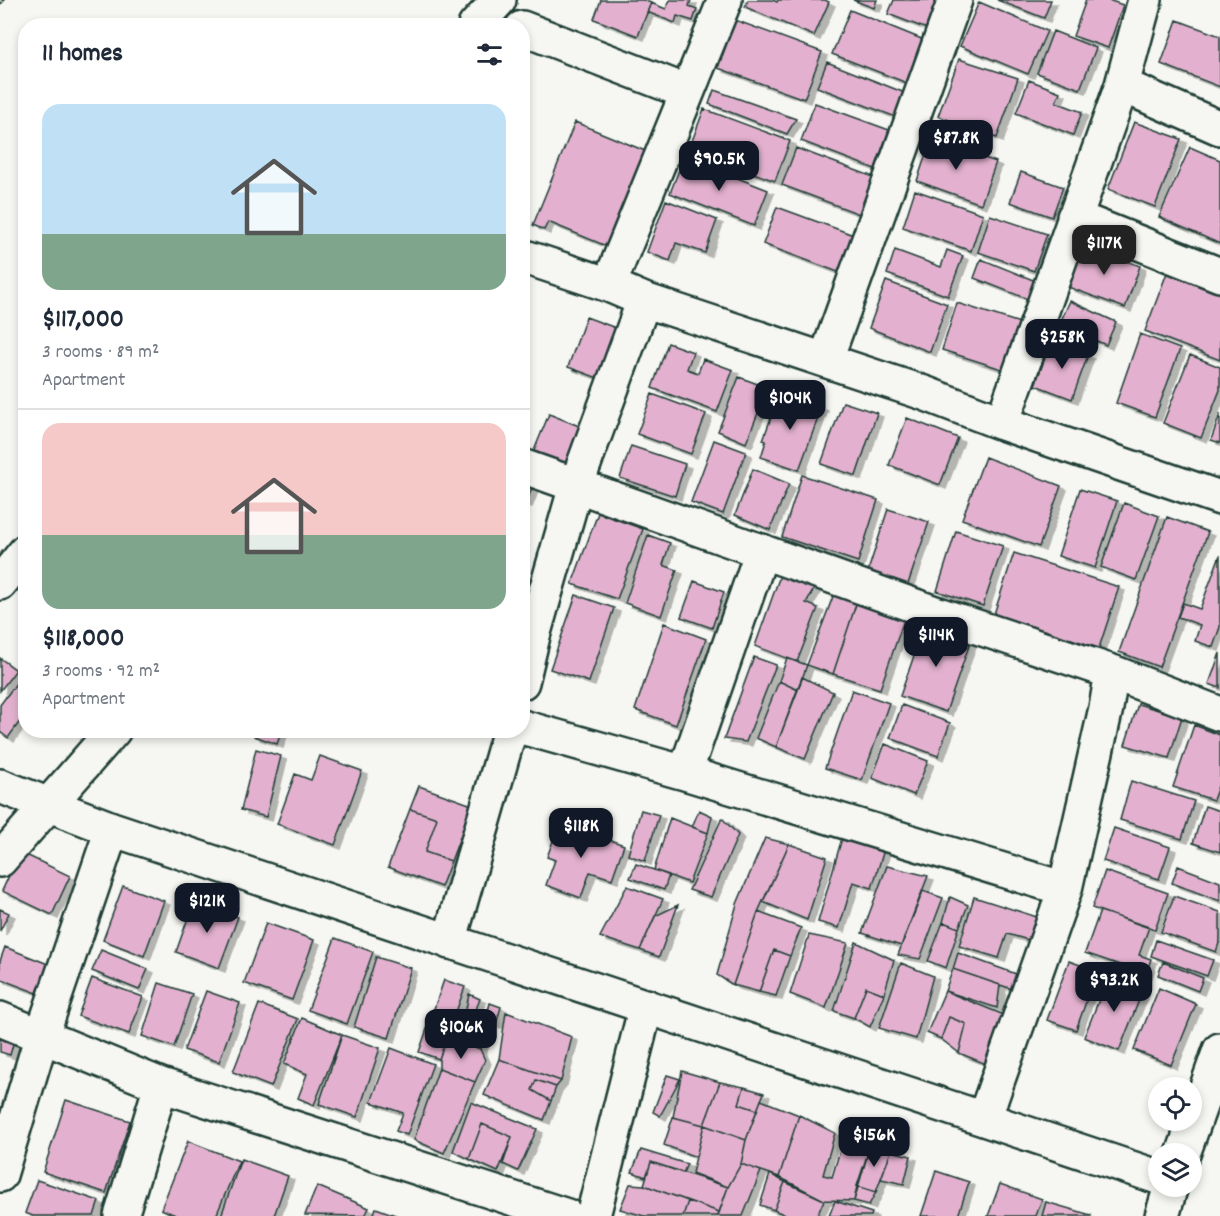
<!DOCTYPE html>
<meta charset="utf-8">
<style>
body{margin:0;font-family:Dekko,sans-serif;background:#f2f2f3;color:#1f2937;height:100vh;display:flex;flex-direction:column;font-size:22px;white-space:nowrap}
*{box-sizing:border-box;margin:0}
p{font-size:20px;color:#747a83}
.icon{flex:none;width:33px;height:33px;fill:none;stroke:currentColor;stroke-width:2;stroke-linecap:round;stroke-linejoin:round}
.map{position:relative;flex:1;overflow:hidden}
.panel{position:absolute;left:18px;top:18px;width:512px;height:720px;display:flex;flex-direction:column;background:#fff;border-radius:24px;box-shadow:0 3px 9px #0003}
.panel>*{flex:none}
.fabs{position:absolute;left:1148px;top:1077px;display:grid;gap:12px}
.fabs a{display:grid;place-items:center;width:54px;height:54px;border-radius:50%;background:#fff;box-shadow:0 3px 9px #0003;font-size:30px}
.price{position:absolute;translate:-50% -51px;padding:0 14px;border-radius:12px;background:#111827;color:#fff;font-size:20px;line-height:39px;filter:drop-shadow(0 2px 3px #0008)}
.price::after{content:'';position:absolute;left:50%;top:36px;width:18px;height:14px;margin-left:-9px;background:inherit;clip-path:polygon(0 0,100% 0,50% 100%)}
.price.selected{background:#222;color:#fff}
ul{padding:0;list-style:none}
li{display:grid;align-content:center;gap:12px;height:318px;padding:0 24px}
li+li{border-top:2px solid #e0e1e3}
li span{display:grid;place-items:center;height:186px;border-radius:18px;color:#555}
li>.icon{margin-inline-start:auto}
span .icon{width:108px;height:108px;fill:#fffc;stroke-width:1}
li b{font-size:26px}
h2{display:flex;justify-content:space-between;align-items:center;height:72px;padding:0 24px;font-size:26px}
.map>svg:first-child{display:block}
</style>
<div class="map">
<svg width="1220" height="1216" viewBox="0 0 1220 1216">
<defs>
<filter id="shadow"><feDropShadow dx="6" dy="4" stdDeviation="0" flood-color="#0004"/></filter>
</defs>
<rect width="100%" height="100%" fill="#f6f6f2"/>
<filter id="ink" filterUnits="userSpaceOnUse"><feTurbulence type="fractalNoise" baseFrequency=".0167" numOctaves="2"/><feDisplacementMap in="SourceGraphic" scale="12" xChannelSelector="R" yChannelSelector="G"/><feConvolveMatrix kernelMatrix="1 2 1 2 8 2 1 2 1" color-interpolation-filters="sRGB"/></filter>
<g filter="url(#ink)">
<path fill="#e3b1cf" stroke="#1f3d34" stroke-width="1.5" filter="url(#shadow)" d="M601 0H643L651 3 638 36 594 19Z
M670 0H691L689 6 697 9 693 21 677 16 675 23 647 12 651 3 666 9Z
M748 0H773L777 2 778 0H825L829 2 814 36 745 7Z
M853 0H877L874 8Z
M894 0H938L927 29 888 14Z
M997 0H1051L1044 18Z
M1086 0H1108L1123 5 1108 48 1073 36Z
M979 2 1047 31 1028 74 960 46Z
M850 10 929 42 912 85 832 54Z
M735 20 822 52 804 99 718 68Z
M1177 20 1220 36V87L1161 64Z
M1053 31 1096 48 1080 89 1037 73Z
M959 59 1018 78 997 138 938 116Z
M827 62 910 95 901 119 817 87Z
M1029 80 1060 92 1056 102 1082 112 1073 135 1016 113Z
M714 90 796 119 787 134 709 104Z
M815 103 889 130 875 169 801 141Z
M704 109 790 141 775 181 689 149Z
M575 122 650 153 611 248 548 222 544 230 533 225Z
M1134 122 1181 139 1155 207 1108 189Z
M931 139 996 162 981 204 917 181Z
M1190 147 1220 160V244L1159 217Z
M796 148 876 178 862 215 782 185Z
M684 157 768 190 754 226 670 193Z
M1021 172 1063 187 1052 217 1010 202Z
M915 190 983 214 971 251 903 227Z
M666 200 717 220 705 253 676 243 670 261 647 252Z
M777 207 859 237 846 275 763 244Z
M990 215 1047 234 1034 271 978 252Z
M1083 245 1140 266 1125 308 1068 287Z
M895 250 941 267 947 250 963 256 948 296 887 274Z
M981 259 1038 282 1030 300 974 278Z
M1168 270 1220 290V360L1145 331Z
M886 281 947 304 930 352 869 328Z
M1070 301 1116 322 1106 345 1059 325Z
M957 303 1023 324 1008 371 942 350Z
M586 317 624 331 606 381 568 367Z
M1140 334 1180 349 1155 417 1116 403Z
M1051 342 1088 355 1072 399 1035 385Z
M668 343 693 352 687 369 698 373 703 359 733 370 717 412 652 388Z
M1190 355 1220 367V390L1201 438 1163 423Z
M739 377 768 388 746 443 718 431Z
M780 392 822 407 799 470 761 457 766 441 763 440Z
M652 394 706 414 691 454 637 434Z
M843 402 877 413 856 476 821 464Z
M549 414 584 428 569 467 533 453Z
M1220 414V443L1211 440Z
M907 418 958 438 940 485 889 465Z
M714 440 746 452 723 514 691 502Z
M631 446 685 464 675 496 620 478Z
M985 457 1061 486 1039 547 962 519Z
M753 469 789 484 770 530 735 515Z
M802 475 878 500 858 562 782 537Z
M522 484 532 488 526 503 522 502Z
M1080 489 1117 501 1095 568 1058 556Z
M1124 503 1159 516 1136 580 1101 567Z
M888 509 929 522 908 584 868 571Z
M598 513 643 529 617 599 572 584Z
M1167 517 1208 532 1159 667 1119 652Z
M956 531 1003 546 983 606 937 591Z
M648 535 670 543 663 565 677 570 661 616 625 603Z
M1014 553 1119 587 1099 648 994 614Z
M1220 555V627L1213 647 1195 641 1200 625 1178 617 1183 603 1200 609Z
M782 570 817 584 806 603 818 608 797 662 755 646Z
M694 581 724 592 712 628 681 617Z
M837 586 860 592 833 674 807 665Z
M860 592 869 606 904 620 880 689 833 674Z
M576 595 614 608 589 682 550 669Z
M664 623 706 639 676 725 635 710Z
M925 624 971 640 946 712 900 696Z
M1220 653V688L1209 684Z
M754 657 776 665 746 742 724 739Z
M0 658 16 670 0 691Z
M787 658 807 665 798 690 779 681Z
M26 670V713L8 738 0 732V705Z
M802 677 833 692 805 759 776 747Z
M779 681 798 690 776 747 756 738Z
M852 690 889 703 862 780 825 768Z
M1138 704 1182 717 1169 758 1125 745Z
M902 705 950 723 938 756 890 738Z
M1194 725 1220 735V781L1213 800 1173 787Z
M256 730H282L277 744 254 736Z
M885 744 928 761 914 795 872 778Z
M256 749 281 756 266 817 241 810Z
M320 756 362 771 335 845 277 824 295 774 311 780Z
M1131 781 1194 801 1182 839 1120 820Z
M419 786 472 805 451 861 425 852 437 818 410 809Z
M1205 806 1220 811V852L1193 843Z
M410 809 437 818 425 852 451 861 441 887 388 867Z
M641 810 659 815 645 861 628 855Z
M699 810 712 816 708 833 692 827Z
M670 818 708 833 689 883 654 870Z
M722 818 738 835 711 897 689 890Z
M560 822 624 845 612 879 590 872 581 898 546 885 555 860 547 857Z
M1114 828 1170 847 1159 879 1103 861Z
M765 838 789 844 758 912 733 985 717 975 737 904Z
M842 838 884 850 872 888 853 882 839 928 818 922Z
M789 844 827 857 807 920 763 902Z
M20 852 70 876 52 915 2 891Z
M636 864 669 875 664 890 630 878Z
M887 866 928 876 901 946 862 933Z
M1178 866 1220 882V901L1172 883Z
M1105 871 1168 893 1155 930 1092 908Z
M123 886 164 901 144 956 103 940Z
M627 886 663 899 640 950 600 937Z
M923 891 943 898 920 959 898 955Z
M1174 896 1220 912V940L1216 952 1161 932Z
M950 897 968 905 959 928 943 922Z
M974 897 1040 918 1032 941 1007 934 999 958 959 946Z
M194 901 238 917 219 968 176 952Z
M678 905 659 957 640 950 655 916Z
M0 909 9 913 0 931Z
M1100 911 1149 927 1139 955 1151 959 1146 974 1085 953Z
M758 912 801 928 790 956 774 950 759 992 733 985Z
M943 922 959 928 946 968 928 961Z
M266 923 314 940 292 1000 244 983Z
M809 935 848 943 826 1008 790 994Z
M335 938 373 952 347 1024 308 1010Z
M1156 940 1213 960 1207 976 1151 956Z
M856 942 894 960 884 994 866 987 854 1018 834 1011Z
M5 947 48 964 37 993 0 979V961Z
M101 950 148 969 139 990 92 971Z
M774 950 790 956 776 996 759 992Z
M958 953 1019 975 1012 989 953 969Z
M376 957 411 968 389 1038 354 1027Z
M1069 961 1097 971 1076 1030 1047 1020Z
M1163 962 1203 978 1198 991 1158 975Z
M901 963 933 976 916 1039 879 1028Z
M953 969 1000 985 997 1008 945 991Z
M1109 975 1143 990 1119 1051 1084 1037Z
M92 978 143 997 129 1034 78 1016Z
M444 980 465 987 439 1059 419 1052Z
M159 983 192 994 174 1047 142 1036Z
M866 987 884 994 870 1027 854 1018Z
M1159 988 1196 1004 1171 1065 1134 1050Z
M206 991 240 1003 219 1062 184 1050Z
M945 991 1004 1015 986 1064 959 1053 966 1024 949 1017 941 1039 927 1033Z
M469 994 480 999 475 1012 466 1009Z
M490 1003 501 1007 496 1024 485 1023Z
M259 1004 298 1019 271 1087 233 1072Z
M506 1012 572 1037 561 1081 499 1059Z
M454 1017 488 1031 480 1049 447 1037Z
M949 1017 966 1024 959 1053 941 1039Z
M302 1018 342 1035 314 1105 298 1098 307 1074 284 1064Z
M0 1029 16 1034 10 1055 0 1052Z
M342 1035 380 1048 357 1117 319 1104Z
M447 1037 480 1049 485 1060 475 1082 439 1068V1059Z
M391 1048 433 1064 407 1135 396 1131 403 1113 371 1102Z
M499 1059 561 1081 556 1087 536 1080 532 1090 551 1101 544 1120 484 1095Z
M439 1068 475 1082 444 1153 414 1140Z
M682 1071 720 1082 704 1125 673 1117Z
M667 1075 680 1079 660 1116 653 1112Z
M536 1080 556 1087 551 1101 532 1090Z
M720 1082 744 1087 739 1104 757 1110 746 1140 704 1125Z
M744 1087 764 1093 757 1110 739 1104Z
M66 1100 130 1121 106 1193 43 1172Z
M761 1100 799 1115 779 1177 741 1164 746 1140Z
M471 1102 537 1129 518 1171 503 1164 512 1137 482 1124 469 1159 453 1151Z
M799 1115 835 1133 823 1175 832 1177 844 1137 871 1143 854 1201 824 1200 779 1177Z
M673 1117 704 1125 696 1157 664 1145Z
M482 1124 512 1137 498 1172 469 1159Z
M704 1125 746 1140 741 1164 728 1187 692 1173Z
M188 1141 239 1161 216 1216H178L161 1209Z
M871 1143 891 1151 876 1192 857 1186Z
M641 1150 687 1164 683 1173 651 1162 646 1177 632 1172Z
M891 1151 911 1156 904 1184 881 1179Z
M241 1159 288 1176 274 1216H221Z
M651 1162 728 1187 719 1212 644 1185Z
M741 1164 761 1171 743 1216H718L728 1187Z
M936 1171 969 1182 958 1216H921Z
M770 1174 785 1182 774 1210 760 1205Z
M37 1180 99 1201 94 1216H33L25 1213Z
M785 1182 824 1200 817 1216H788L774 1210Z
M630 1184 644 1185 688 1201 683 1216H644L620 1209Z
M1000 1184 1042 1199 1036 1216H988Z
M317 1186 369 1208 365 1216 305 1215Z
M857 1186 876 1192 869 1205 854 1201Z
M688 1201 719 1212 718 1216H683Z
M835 1201 872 1213 871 1216H829Z
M1046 1202 1091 1215V1216H1042Z
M376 1208 398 1216H373Z"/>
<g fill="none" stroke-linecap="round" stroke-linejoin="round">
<defs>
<path id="minor" d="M475 26 499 0
M522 28 687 92
M1122 85 1220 128
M1074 217 1220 275
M522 256 609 285 644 300 924 393 1002 423 1220 498
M609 285 725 0
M826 359 955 0
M1002 423 1122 85 1145 0
M522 466 935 613 1112 672 1220 714
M0 583 26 551
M522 682 533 636 576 486 644 300
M522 727 685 773 1065 889
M685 773 762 551
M0 786 112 829 1158 1177
M0 860 114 730
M449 942 510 730
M0 1019 161 1085 567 1216
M984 1119 1065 889 1106 708 1112 672
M1183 1154 1220 1050
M0 1175 42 1035 112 829
M121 1216 161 1085
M593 1216 646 1006
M1162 1216 1171 1186"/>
</defs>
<use href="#minor" stroke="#1f3d34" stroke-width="38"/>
<use href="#minor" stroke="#f6f6f2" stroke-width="33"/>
<defs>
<path id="rail" d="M0 1 1 0"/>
</defs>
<use href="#rail" stroke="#1f3d34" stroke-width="7"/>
<use href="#rail" stroke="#f6f6f2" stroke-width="4.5" stroke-dasharray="14" stroke-linecap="butt"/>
</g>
</g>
</svg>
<div class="fabs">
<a><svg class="icon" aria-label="locate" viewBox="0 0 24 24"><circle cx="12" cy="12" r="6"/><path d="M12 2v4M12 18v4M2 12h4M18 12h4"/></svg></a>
<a><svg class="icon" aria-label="layers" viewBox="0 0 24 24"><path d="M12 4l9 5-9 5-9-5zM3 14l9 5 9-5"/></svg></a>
</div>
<b class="price" style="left:956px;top:171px">$87.8K</b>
<b class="price" style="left:719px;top:192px">$90.5K</b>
<b class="price selected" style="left:1104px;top:276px">$117K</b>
<b class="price" style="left:1062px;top:370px">$258K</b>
<b class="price" style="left:790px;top:431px">$104K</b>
<b class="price" style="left:936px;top:668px">$114K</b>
<b class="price" style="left:581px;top:859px">$118K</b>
<b class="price" style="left:207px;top:934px">$121K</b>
<b class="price" style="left:1114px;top:1013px">$93.2K</b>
<b class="price" style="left:461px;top:1060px">$106K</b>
<b class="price" style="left:874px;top:1168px">$156K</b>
<section class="panel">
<h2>11 homes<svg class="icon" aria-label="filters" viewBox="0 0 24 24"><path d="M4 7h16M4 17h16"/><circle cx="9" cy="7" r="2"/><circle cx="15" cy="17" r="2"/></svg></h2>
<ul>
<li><span style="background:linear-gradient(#bfe0f5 70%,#7fa58c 0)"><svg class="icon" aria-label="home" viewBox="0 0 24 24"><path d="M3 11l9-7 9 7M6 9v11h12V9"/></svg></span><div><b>$117,000</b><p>3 rooms · 89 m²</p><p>Apartment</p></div></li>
<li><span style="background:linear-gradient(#f6c9c9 60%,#7fa58c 0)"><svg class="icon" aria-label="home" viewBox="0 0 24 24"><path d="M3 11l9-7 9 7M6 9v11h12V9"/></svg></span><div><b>$118,000</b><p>3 rooms · 92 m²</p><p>Apartment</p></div></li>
</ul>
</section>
</div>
